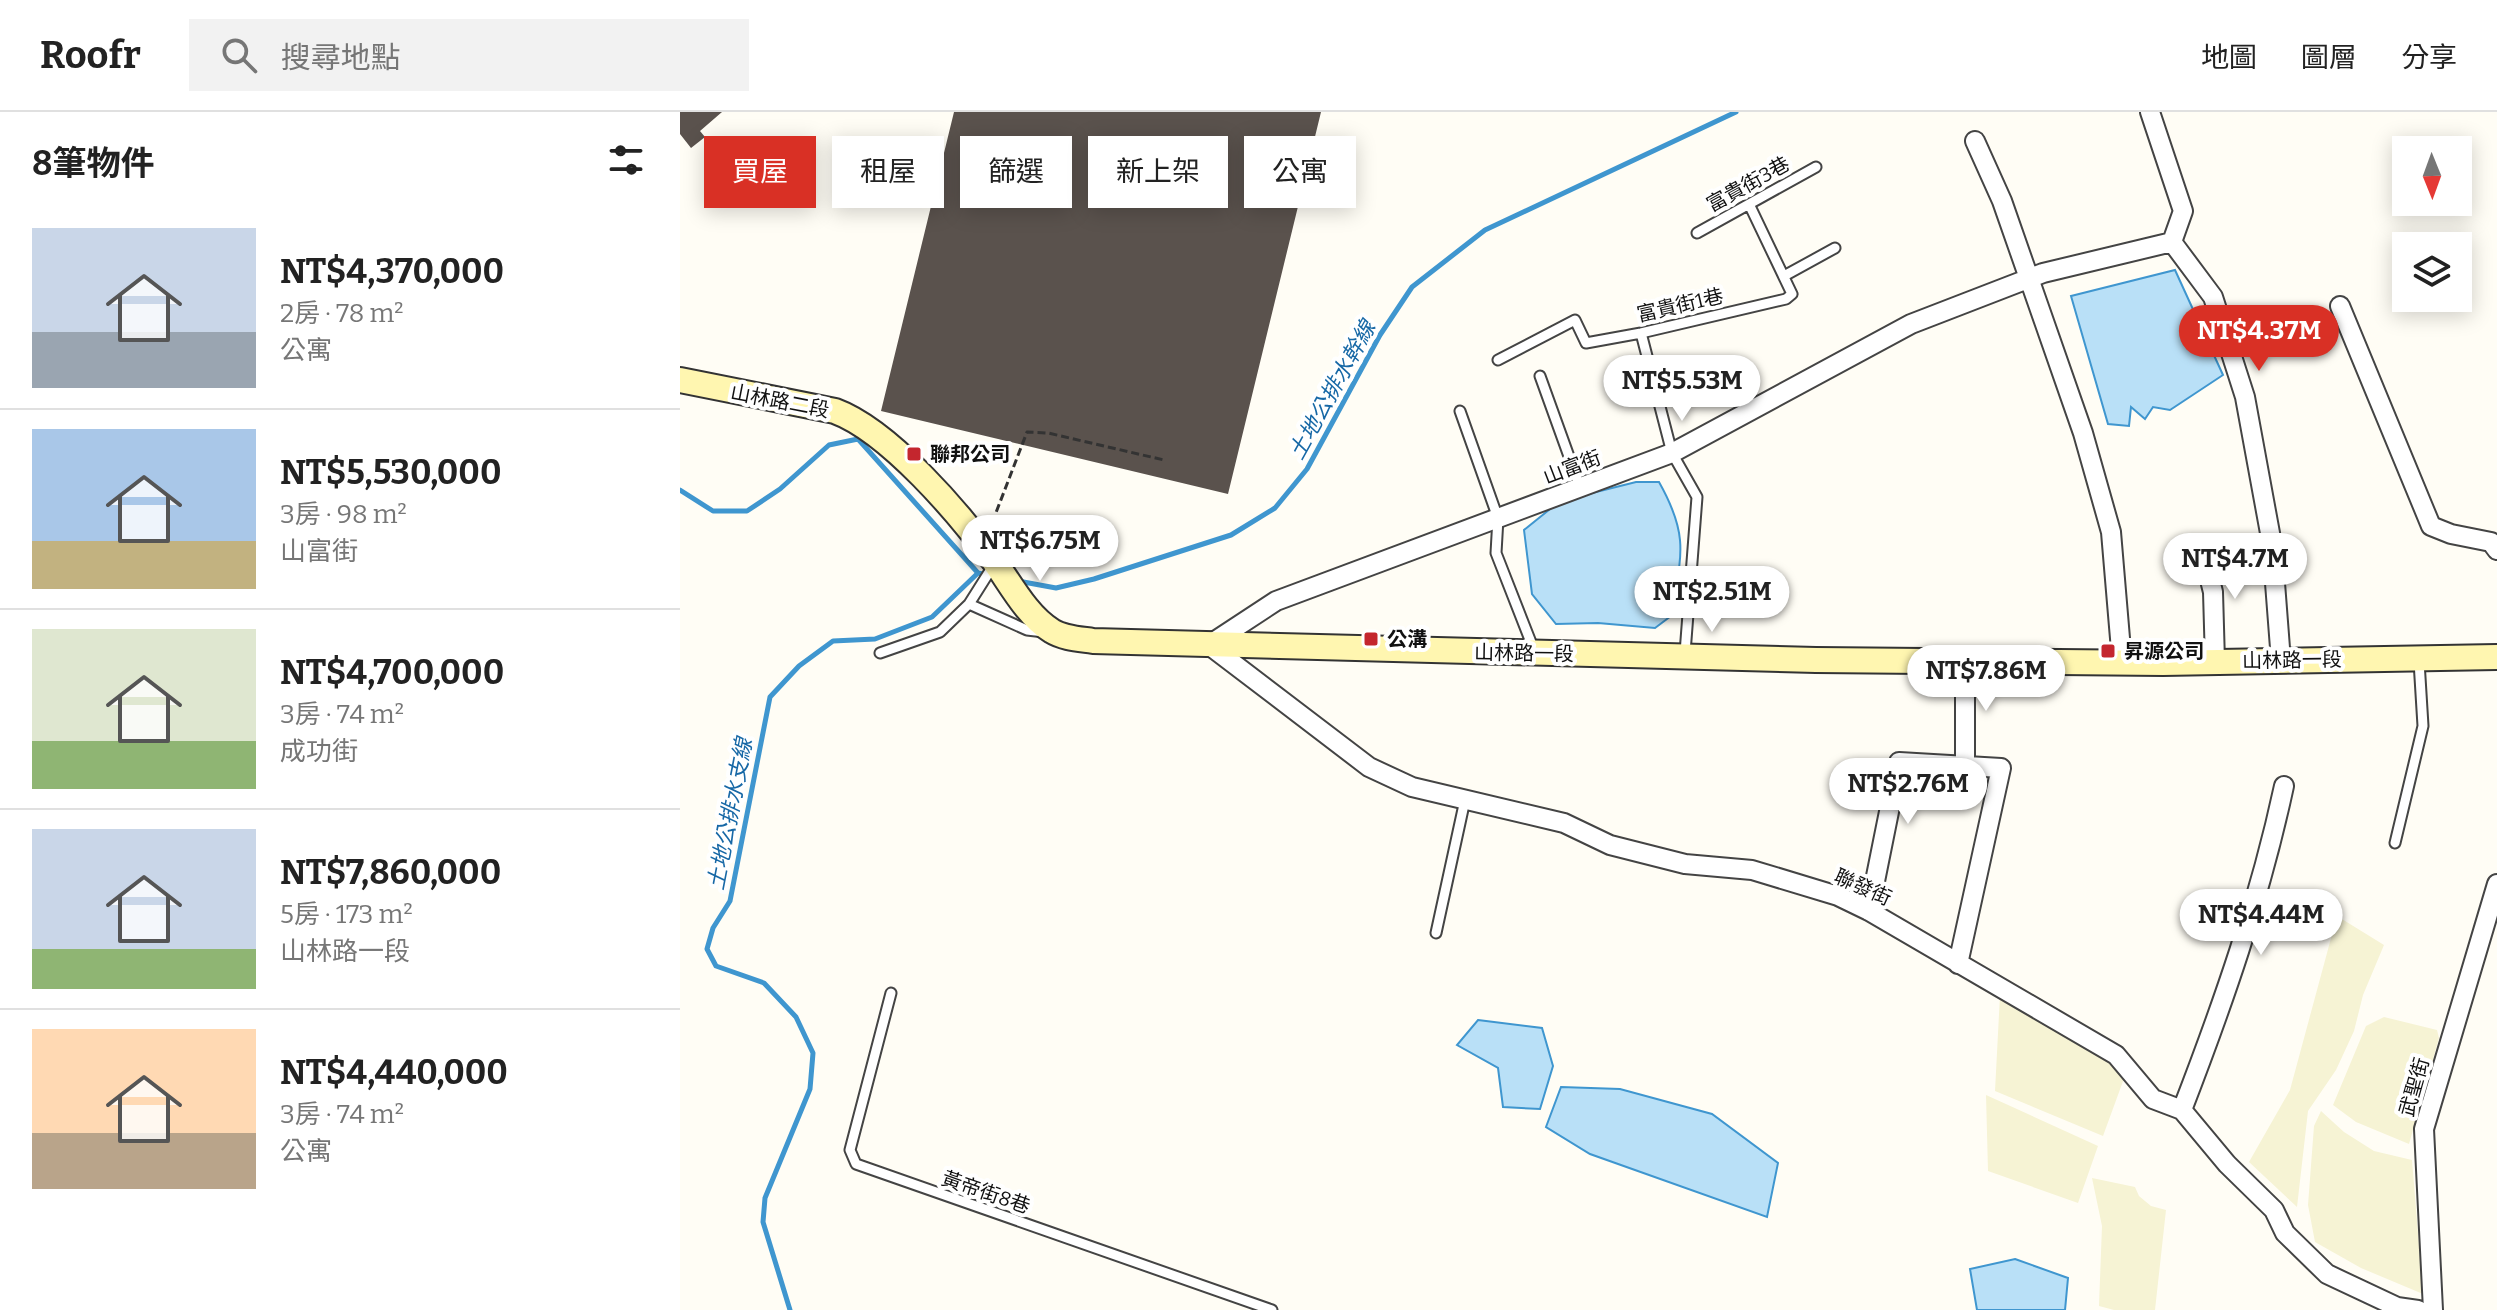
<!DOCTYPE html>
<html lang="zh-TW">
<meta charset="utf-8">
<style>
body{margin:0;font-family:Bitter,"Noto Sans TC",serif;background:#f2f2f2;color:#222;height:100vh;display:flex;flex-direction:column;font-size:30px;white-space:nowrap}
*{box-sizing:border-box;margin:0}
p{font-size:26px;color:#767676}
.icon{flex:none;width:44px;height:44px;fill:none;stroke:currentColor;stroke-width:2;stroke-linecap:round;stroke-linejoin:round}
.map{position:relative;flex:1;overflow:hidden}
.drawer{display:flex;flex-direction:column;background:#fff;width:680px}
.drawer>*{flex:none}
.top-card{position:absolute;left:24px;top:24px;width:760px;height:72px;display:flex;gap:16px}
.needle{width:52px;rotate:179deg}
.controls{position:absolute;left:1712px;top:24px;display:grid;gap:16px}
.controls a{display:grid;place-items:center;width:80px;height:80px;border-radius:0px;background:#fff;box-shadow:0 4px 20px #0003;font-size:40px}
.price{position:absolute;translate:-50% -68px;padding:0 18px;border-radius:28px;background:#fff;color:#222;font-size:26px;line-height:52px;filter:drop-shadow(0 2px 4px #0008)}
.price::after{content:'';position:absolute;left:50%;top:48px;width:24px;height:18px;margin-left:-12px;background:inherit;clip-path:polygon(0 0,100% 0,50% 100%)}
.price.on{background:#d93025;color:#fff}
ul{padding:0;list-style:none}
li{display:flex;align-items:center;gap:24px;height:200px;padding:0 32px}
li+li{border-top:2px solid #e0e0e0}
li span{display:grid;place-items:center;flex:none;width:224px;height:160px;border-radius:0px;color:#555}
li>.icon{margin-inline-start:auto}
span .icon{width:96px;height:96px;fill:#fffc;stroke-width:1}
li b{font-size:34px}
h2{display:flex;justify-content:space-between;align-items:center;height:96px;padding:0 32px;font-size:34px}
.pill{padding:0 28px;border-radius:0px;background:#fff;box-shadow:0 4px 20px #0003;font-size:28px;line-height:72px}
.pill.on{background:#d93025;color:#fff}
header{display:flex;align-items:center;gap:48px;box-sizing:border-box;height:112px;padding:0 40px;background:#fff;border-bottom:2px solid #e0e0e0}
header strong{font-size:38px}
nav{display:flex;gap:44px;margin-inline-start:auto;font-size:28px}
.search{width:560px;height:72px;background:#f2f2f2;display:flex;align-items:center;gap:20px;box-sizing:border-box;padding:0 28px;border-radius:0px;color:#767676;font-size:30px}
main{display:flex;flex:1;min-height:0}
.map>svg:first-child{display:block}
</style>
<header>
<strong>Roofr</strong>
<div class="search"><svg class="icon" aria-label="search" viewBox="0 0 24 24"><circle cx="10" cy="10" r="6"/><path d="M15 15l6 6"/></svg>搜尋地點</div>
<nav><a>地圖</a><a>圖層</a><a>分享</a></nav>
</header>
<main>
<section class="drawer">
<h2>8筆物件<svg class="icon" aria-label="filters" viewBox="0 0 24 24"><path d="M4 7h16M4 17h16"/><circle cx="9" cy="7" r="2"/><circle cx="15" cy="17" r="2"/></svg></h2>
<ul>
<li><span style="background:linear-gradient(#c9d6e8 65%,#9aa5b1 0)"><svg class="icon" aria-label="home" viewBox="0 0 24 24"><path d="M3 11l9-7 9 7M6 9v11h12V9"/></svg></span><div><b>NT$4,370,000</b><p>2房 · 78 m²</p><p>公寓</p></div></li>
<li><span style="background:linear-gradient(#a9c7e8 70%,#c2b280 0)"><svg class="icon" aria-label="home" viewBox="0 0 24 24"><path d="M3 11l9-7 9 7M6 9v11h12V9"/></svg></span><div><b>NT$5,530,000</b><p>3房 · 98 m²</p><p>山富街</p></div></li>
<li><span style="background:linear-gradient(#dfe7d0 70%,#8fb573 0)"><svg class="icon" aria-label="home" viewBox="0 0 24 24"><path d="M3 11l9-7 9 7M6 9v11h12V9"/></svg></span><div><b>NT$4,700,000</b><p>3房 · 74 m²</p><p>成功街</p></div></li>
<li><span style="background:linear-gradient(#c9d6e8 75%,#8fb573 0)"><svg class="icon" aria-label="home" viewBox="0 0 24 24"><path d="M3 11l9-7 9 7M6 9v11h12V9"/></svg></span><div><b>NT$7,860,000</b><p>5房 · 173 m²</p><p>山林路一段</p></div></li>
<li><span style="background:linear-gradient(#ffd9b3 65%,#b9a48a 0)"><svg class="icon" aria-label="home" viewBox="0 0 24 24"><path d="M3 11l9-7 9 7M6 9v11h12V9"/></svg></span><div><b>NT$4,440,000</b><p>3房 · 74 m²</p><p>公寓</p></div></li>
</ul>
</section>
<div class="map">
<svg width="1817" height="1198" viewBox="0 0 1817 1198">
<rect width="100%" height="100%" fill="#fffdf5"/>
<path fill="#f6f3d4" d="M1657 804 1704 833 1683 883 1674 919 1656 958 1628 999 1617 1095 1569 1050 1610 978Z
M1320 883 1446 961 1423 1024 1315 979Z
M1704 905 1757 918 1759 926 1729 1032 1676 1010 1653 993 1686 914Z
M1306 983 1418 1034 1398 1091 1308 1059Z
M1641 999 1664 1020 1694 1039 1732 1048 1743 1182 1681 1156 1635 1130 1628 1093 1634 1014Z
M1412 1066 1455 1075 1459 1084 1471 1094 1486 1098 1475 1198H1434L1419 1194 1422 1114Z"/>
<path fill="#b9e0f7" stroke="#3f96cf" stroke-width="2" d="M1495 158 1543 263 1490 298 1473 295 1465 307 1451 295 1449 314 1428 312 1391 184Z
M956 370H979C1010 425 1001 444 991 504L975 516 918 511 876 512 852 482 844 418 880 389Z
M798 908 862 916 873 954 860 997 823 995 818 956 777 933Z
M881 975 940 977 1032 1002 1098 1051 1087 1105 910 1042 866 1015Z
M1335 1147 1388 1166 1385 1198H1297L1290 1157Z"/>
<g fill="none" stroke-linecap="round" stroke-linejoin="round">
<path stroke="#3f96cf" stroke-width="5" d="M0 378 33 399H67L100 377 149 333 178 327 298 461 308 463
M338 469 376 476 414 467 551 423 595 396 627 357 700 223 732 175 805 118 1056 0
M110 1198 83 1110 85 1086 130 977 133 941 116 905 84 871 36 854 27 837 33 816 50 789 90 585 119 554 153 529 195 527 252 505 298 461"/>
</g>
<path fill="#5a524d" d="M0 0H42L20 19 25 25 11 36 0 22Z
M274 0H641L548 382 201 299Z"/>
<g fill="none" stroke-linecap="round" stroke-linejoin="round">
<defs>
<path id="lane" d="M1017 121 1136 55
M1104 164 1155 136
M961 221 992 341 1017 385 1005 541
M818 248 895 208 906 231 961 221 1106 187 1112 182 1069 92
M860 264 900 375
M780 299 818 406 816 441 854 538
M289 492 347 518 364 520
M200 541 260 520 289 492 313 454
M1715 731 1743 614 1739 549
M756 821 785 688
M211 881 170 1038 176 1052 592 1198"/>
<path id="street" d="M1470 0 1503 99 1492 130 1533 185 1565 285 1592 432 1601 549
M1295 29 1322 89 1403 321 1431 420 1442 550
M1492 130 1363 161 1231 212 992 341 596 489 529 533 689 655 732 675 884 711 930 733 1005 752 1072 758 1158 784 1189 799 1436 943 1473 987 1502 998 1547 1052 1594 1098 1605 1121 1647 1162 1717 1195 1738 1198
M1660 194 1751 414 1771 422 1811 430 1817 438
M1522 436 1533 480 1535 550
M1285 653V549
M1189 799 1219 650 1321 656 1278 852
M1502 998C1543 892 1580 786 1604 674
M1753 1198 1744 1017 1817 772"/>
<path id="secondary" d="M0 268 155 299C209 319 279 401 314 449 330 471 347 504 372 519 383 526 400 527 413 529L1136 548 1483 551 1817 545"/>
</defs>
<use href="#lane" stroke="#444" stroke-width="13"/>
<use href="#street" stroke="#444" stroke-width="22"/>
<use href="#secondary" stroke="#333" stroke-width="28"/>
<path stroke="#333" stroke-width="3" stroke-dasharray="8 4" stroke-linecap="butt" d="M312 411 347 320 368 321 484 348"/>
<use href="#lane" stroke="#fff" stroke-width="9"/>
<use href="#street" stroke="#fff" stroke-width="18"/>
<use href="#secondary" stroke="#fff6b0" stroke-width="24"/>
</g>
<g fill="#c4262e" stroke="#fff" stroke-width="3">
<rect x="226" y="334" width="16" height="16" rx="4"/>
<rect x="683" y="519" width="16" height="16" rx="4"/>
<rect x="1420" y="531" width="16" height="16" rx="4"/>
</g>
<g text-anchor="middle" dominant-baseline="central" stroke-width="8" stroke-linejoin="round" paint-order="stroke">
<g font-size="20" fill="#111" stroke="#fff">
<text transform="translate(1068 72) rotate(-29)">富貴街3巷</text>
<text transform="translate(1000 193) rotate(-13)">富貴街1巷</text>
<text transform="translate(100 289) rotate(11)">山林路二段</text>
<text transform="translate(892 355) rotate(-21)">山富街</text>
<text transform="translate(844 541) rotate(1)">山林路一段</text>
<text transform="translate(1612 548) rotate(-1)">山林路一段</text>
<text transform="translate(1183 775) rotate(24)">聯發街</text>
<text transform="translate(1734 975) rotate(-74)">武聖街</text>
<text transform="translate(306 1080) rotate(19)">黃帝街8巷</text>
</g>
<g font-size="20" font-weight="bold" fill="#111" stroke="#fff" text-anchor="start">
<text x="250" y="342">聯邦公司</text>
<text x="707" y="527">公溝</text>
<text x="1444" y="539">昇源公司</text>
</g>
<g font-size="22" font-style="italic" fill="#1768a6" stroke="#fff">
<text transform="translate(652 278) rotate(-61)">土地公排水幹線</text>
<text transform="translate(50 702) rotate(-79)">土地公排水支線</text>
</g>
</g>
</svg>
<div class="controls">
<a><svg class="needle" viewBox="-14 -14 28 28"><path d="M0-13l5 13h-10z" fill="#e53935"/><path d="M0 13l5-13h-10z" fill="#767676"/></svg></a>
<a><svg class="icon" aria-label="layers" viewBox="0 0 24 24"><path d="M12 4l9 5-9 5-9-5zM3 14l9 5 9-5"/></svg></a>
</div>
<b class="price on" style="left:1579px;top:261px">NT$4.37M</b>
<b class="price" style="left:1002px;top:311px">NT$5.53M</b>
<b class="price" style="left:360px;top:471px">NT$6.75M</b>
<b class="price" style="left:1555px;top:489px">NT$4.7M</b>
<b class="price" style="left:1032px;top:522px">NT$2.51M</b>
<b class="price" style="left:1306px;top:601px">NT$7.86M</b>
<b class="price" style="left:1228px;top:714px">NT$2.76M</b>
<b class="price" style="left:1581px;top:845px">NT$4.44M</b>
<div class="top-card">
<a class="pill on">買屋</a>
<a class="pill">租屋</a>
<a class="pill">篩選</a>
<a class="pill">新上架</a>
<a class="pill">公寓</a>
</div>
</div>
</main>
